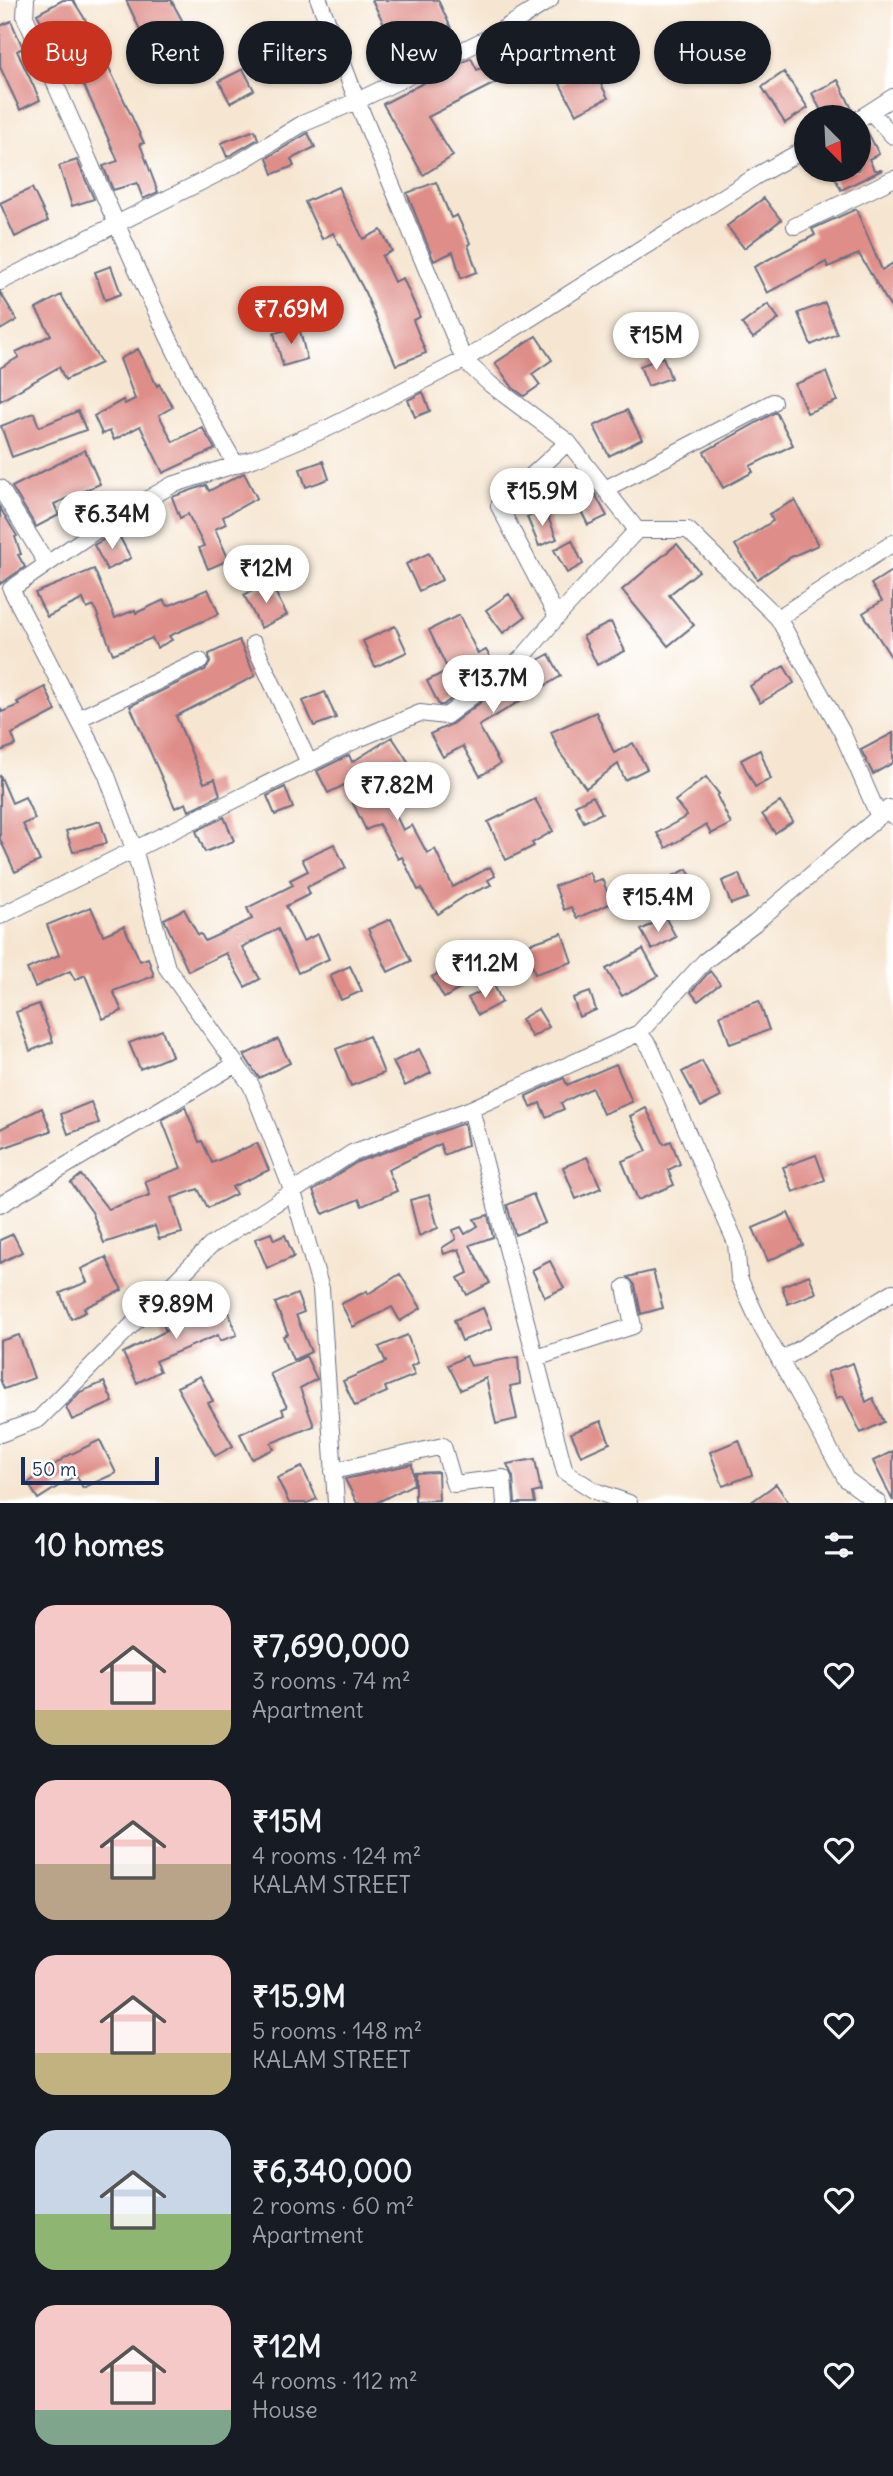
<!DOCTYPE html>
<meta charset="utf-8">
<style>
body{margin:0;font-family:Delius,sans-serif;background:#20242c;color:#f1f3f6;height:100vh;display:flex;flex-direction:column;font-size:26px;white-space:nowrap}
*{box-sizing:border-box;margin:0}
p{font-size:23px;color:#9ea1a6}
.icon{flex:none;width:38px;height:38px;fill:none;stroke:currentColor;stroke-width:2;stroke-linecap:round;stroke-linejoin:round}
.map{position:relative;height:1503px;overflow:hidden}
.details{display:flex;flex-direction:column;background:#171b24;flex:1}
.details>*{flex:none}
.top-card{position:absolute;left:21px;top:21px;width:852px;height:63px;display:flex;gap:14px}
.needle{width:46px;rotate:156deg}
.controls{position:absolute;left:794px;top:105px;display:grid;gap:14px}
.controls a{display:grid;place-items:center;width:77px;height:77px;border-radius:50%;background:#171b24;box-shadow:0 2px 5px #0004;font-size:35px}
.scale{position:absolute;left:21px;bottom:18px;width:138px;box-sizing:border-box;padding-left:7px;border:4px solid #1b2f5e;border-top:0;font-size:19px;line-height:24px;white-space:nowrap;color:#1b2f5e;-webkit-text-stroke:5px #fff;paint-order:stroke}
.price{position:absolute;translate:-50% -60px;padding:0 16px;border-radius:24px;background:#fff;color:#222;font-size:23px;line-height:46px;filter:drop-shadow(0 2px 4px #0008)}
.price::after{content:'';position:absolute;left:50%;top:42px;width:21px;height:16px;margin-left:-10px;background:inherit;clip-path:polygon(0 0,100% 0,50% 100%)}
.price.current{background:#c8321e;color:#fff}
ul{padding:0;list-style:none}
li{display:flex;align-items:center;gap:21px;height:175px;padding:0 35px}
li span{display:grid;place-items:center;flex:none;width:196px;height:140px;border-radius:21px;color:#555}
li>.icon{margin-inline-start:auto}
span .icon{width:84px;height:84px;fill:#fffc;stroke-width:1}
li b{font-size:30px}
h2{display:flex;justify-content:space-between;align-items:center;height:84px;padding:0 35px;font-size:30px}
.chip{padding:0 24px;border-radius:32px;background:#171b24;box-shadow:0 2px 5px #0004;font-size:24px;line-height:63px}
.chip.current{background:#c8321e;color:#fff}
.map>svg:first-child{display:block}
</style>
<div class="map">
<svg width="893" height="1503" viewBox="0 0 893 1503">
<rect width="100%" height="100%" fill="#fff"/>
<filter id="ink" filterUnits="userSpaceOnUse"><feTurbulence type="fractalNoise" baseFrequency=".0143" numOctaves="2"/><feDisplacementMap in="SourceGraphic" scale="14" xChannelSelector="R" yChannelSelector="G"/><feConvolveMatrix kernelMatrix="1 2 1 2 8 2 1 2 1" color-interpolation-filters="sRGB"/></filter>
<filter id="wash" filterUnits="userSpaceOnUse"><feTurbulence type="fractalNoise" baseFrequency=".00686" numOctaves="4" result="noise"/><feDisplacementMap in="SourceGraphic" scale="28" xChannelSelector="R" yChannelSelector="G"/><feGaussianBlur stdDeviation="1.57" result="paint"/><feColorMatrix in="noise" values="0 0 0 0 0 0 0 0 0 0 0 0 0 0 0 0 0 1.4 0 .05"/><feComposite in="paint" operator="in"/></filter>
<g filter="url(#wash)">
<rect width="100%" height="100%" fill="#f6e6d1"/>
<g id="blocks">
<path fill="#df8d88" d="M63 0H73L91 29 144 143 140 144 158 192 143 199 137 183 113 190 103 166 118 161 99 118 81 79 78 81 56 38 52 41 37 14Z
M126 0H171L199 51 159 70Z
M372 0H438L457 41 427 56 423 46 388 66 380 52 394 44Z
M11 21 23 48 17 51 40 100 20 110 0 67V26Z
M319 34 328 55 306 65 297 45Z
M471 58 477 70 507 58 513 74 428 117 453 156 423 175 383 104Z
M593 68 608 98 576 114 560 84Z
M243 69 254 90 230 103 219 81Z
M784 72 808 108 785 123 762 87Z
M838 80 852 109 834 117H824L812 93Z
M865 127 879 154 869 159 874 170H882L841 190 831 170H859V129Z
M255 130 258 139 227 157 221 143Z
M308 133 315 147 291 159 294 166 273 174 267 158Z
M77 160 94 199 72 206 59 166Z
M436 182 451 218 457 215 470 243 468 245 477 272 461 278 453 252 434 261 407 193Z
M338 187 363 239 381 230 392 251 382 256 394 282 403 278 420 317 413 320 426 353 396 365 363 288 333 233 322 239 305 202Z
M32 188 48 221 15 237 0 203Z
M764 198 781 220 744 248 727 226Z
M856 209 882 270 893 263V311L859 254 828 267 826 262 767 293 754 267 815 235 812 229Z
M111 266 121 294 105 300 95 272Z
M0 292 17 320 0 330Z
M61 295 101 363 65 380 59 367 0 401V368L19 357 16 352 51 335 36 309Z
M825 303 837 334 811 345 798 313Z
M768 304 779 319 753 338 742 324Z
M299 327 307 359 283 366 274 333Z
M536 336 552 360 532 374 540 385 524 396 513 388 495 363Z
M138 349 157 386 159 384 173 407 159 415 173 442 202 427 215 449 163 473 140 426 114 440 110 431 102 434 94 416 123 400 125 404 135 399 120 359Z
M663 357 671 378 648 386 640 366Z
M826 372 837 401 807 413 795 384Z
M423 392 430 411 415 417 408 400Z
M627 410 642 439 609 456 594 426Z
M78 411 86 430 12 457 1 426 34 413 39 427Z
M776 412 793 445 750 466 753 472 723 488 704 452Z
M85 450 100 484 54 504 59 515 36 527 12 487Z
M323 461 329 479 306 487 300 469Z
M244 473 257 498 223 517 226 524 215 529 229 560 208 569 199 548 204 546 188 514 180 518 172 497 206 485 209 491Z
M595 494 607 516 588 525 577 503Z
M795 500 818 545 791 557 757 579 735 545 773 521 769 514Z
M0 508 17 536 15 537 21 554 18 555 25 567 0 584Z
M545 510 557 539 539 546 527 517Z
M117 532 131 558 107 570 94 545Z
M572 540 583 564 567 573 554 550Z
M677 544 699 571 669 595 694 625 668 646 622 590Z
M429 553 442 580 419 591 406 564Z
M94 569 115 618 135 610 136 613 164 600 168 606 208 589 219 614 169 636 172 640 157 648 152 638 113 654 94 606 87 609 83 599 47 617 35 593Z
M893 570V660L863 613 882 601 871 584Z
M270 582 287 615 261 628 244 595Z
M509 594 525 617 503 633 486 610Z
M459 615 478 654 486 650 495 666 443 705H439L427 681 448 670 429 630Z
M611 622 625 651 597 665 583 636Z
M395 626 407 652 375 667 363 641Z
M239 640 255 676 176 716 204 783 215 779 220 795 189 811 186 803 175 808 130 706 205 670 210 663 209 654Z
M549 654 561 676 479 726 500 764 480 776 463 746 443 757 430 734 452 724 531 664Z
M784 666 794 683 760 703 750 686Z
M45 687 56 711 12 734 16 745 0 751V707L2 712 19 705 17 702Z
M325 692 336 718 314 726 303 701Z
M596 712 614 753 633 743 647 769 625 780 618 764 586 788 560 753 551 732Z
M893 733V763L873 774 861 750Z
M392 737 409 763 379 781 403 830 412 825 427 853 435 849 453 887 490 867 495 876 488 880 491 885 465 896 438 914 421 889 418 890 402 857 398 859 379 824 366 830 344 785 328 793 317 771 349 755 352 762Z
M760 750 771 779 755 787 741 760Z
M0 775 12 803 25 797 35 819 23 824 40 861 15 872 0 839Z
M706 777 719 794 717 796 731 824 711 834 706 825 666 848 657 833 687 816 675 801Z
M285 787 293 808 275 815 267 796Z
M593 796 602 813 584 822 575 805Z
M535 799 553 831 532 843 534 846 506 860 488 822Z
M780 802 793 821 775 833 762 814Z
M224 817 234 841 205 852 196 831Z
M100 821 107 843 73 852 66 831Z
M334 844 346 868 307 887 310 894 286 906 303 941 318 934 329 959 298 973 278 929 242 947 260 979 245 987 226 953 188 971 164 919 184 909 198 935 201 934 205 941 252 919 247 908 293 885 290 880 308 871 302 859Z
M687 869 698 890 673 904 661 882Z
M589 872 593 882 602 879 612 903 577 918 571 907 564 910 555 886Z
M739 874 748 898 731 904 722 881Z
M91 907 103 935 124 926 140 961 148 958 154 976 113 991 122 1011 103 1019 85 975 75 980 70 971 35 987 27 969 59 955 47 925Z
M665 917 676 937 652 950 641 930Z
M391 919 411 961 388 972 368 929Z
M562 933 572 962 535 974 526 945Z
M643 949 658 976 622 996 606 969Z
M455 964 466 985 444 998 432 977Z
M350 966 362 991 341 1000 330 975Z
M710 971 720 984 698 1001 691 992Z
M494 985 502 1002 478 1015 468 998Z
M590 992 596 1010 579 1017 573 998Z
M759 1001 769 1030 730 1044 720 1015Z
M39 1004 53 1042 30 1051 16 1012Z
M538 1009 549 1027 532 1037 521 1019Z
M162 1030 172 1056 140 1069 129 1043Z
M369 1036 384 1073 351 1086 336 1049Z
M278 1039 290 1063 259 1078 244 1055Z
M419 1049 431 1073 405 1086 393 1062Z
M702 1061 721 1097 701 1107 682 1072Z
M616 1064 632 1102 603 1114 592 1088 561 1103 564 1109 546 1117 540 1103 531 1107 526 1096 564 1078 567 1085Z
M91 1102 99 1123 68 1134 61 1114Z
M185 1107 199 1142 202 1141 212 1163 257 1143 269 1170 232 1187 236 1194 208 1208 198 1189 172 1198 182 1233 159 1239 155 1226 104 1243 92 1212 71 1183 81 1175 108 1209 150 1195 145 1181 181 1168 162 1120Z
M42 1108 51 1131 0 1149V1129Z
M646 1108 664 1144 671 1141 680 1164 668 1170 674 1185 638 1200 622 1161 647 1151 630 1116Z
M464 1123 468 1145 444 1155 440 1144 388 1170 397 1191 362 1206 359 1199 323 1214 313 1191 357 1162Z
M816 1155 825 1180 793 1192 783 1167Z
M587 1157 601 1188 576 1199 563 1167Z
M533 1194 545 1223 515 1235 507 1205Z
M429 1195 438 1228 419 1236 410 1200Z
M788 1213 803 1245 768 1261 753 1228Z
M488 1215 493 1237 470 1245 490 1283 467 1295 458 1278 468 1273 459 1249 444 1254 442 1248 456 1239 453 1230 461 1227 465 1234 478 1226 474 1219Z
M271 1233 274 1240 285 1235 294 1257 267 1268 255 1239Z
M13 1234 22 1252 0 1263V1240Z
M106 1257 122 1290 84 1308 86 1312 71 1319 60 1293 87 1282 81 1269Z
M550 1261 564 1288 545 1297 532 1270Z
M653 1271 663 1308 641 1314 635 1285 628 1277Z
M400 1274 421 1308 400 1321 392 1307 353 1327 341 1304 367 1291 368 1294Z
M809 1275 816 1293 788 1304 782 1286Z
M297 1294 304 1312 296 1315 311 1352 293 1360 283 1336 288 1334 275 1303Z
M483 1308 492 1329 462 1341 454 1320Z
M228 1310 237 1335 220 1341 218 1335 155 1361 160 1371 137 1383 123 1353 166 1331 161 1320 182 1312 187 1325Z
M19 1335 34 1378 4 1389 0 1379V1341Z
M407 1335 418 1363 411 1366 415 1375 385 1387 387 1392 355 1406 343 1381 386 1362 379 1347Z
M306 1356 317 1379 300 1388 314 1426 271 1443 274 1449 252 1459 240 1434 284 1414 282 1409 287 1407 270 1374Z
M466 1356 471 1366 518 1357 520 1384 510 1386 517 1419 496 1424 486 1378 461 1390 448 1365Z
M853 1363 866 1402 873 1398 884 1422 861 1433 843 1396 836 1398 827 1372Z
M200 1376 213 1401 208 1403 233 1446 215 1456 177 1387Z
M104 1382 113 1402 72 1420 66 1407 80 1392Z
M601 1421 610 1443 581 1456 571 1433Z
M100 1440 116 1473 83 1488 76 1475 38 1499 28 1483 67 1456Z
M739 1440 752 1475 723 1486 710 1452Z
M893 1451V1501L873 1461Z
M535 1459 541 1491 533 1493 535 1503H515L513 1477 507 1464Z
M412 1464 414 1484 376 1503H357L345 1479Z
M302 1467 317 1499 307 1503H289L277 1478Z
M438 1472 439 1500 415 1501V1473Z
M776 1484 789 1503H750L768 1490Z"/>
</g>
</g>
<g filter="url(#ink)">
<use href="#blocks" fill-opacity="0" stroke="#686f86" stroke-width="2"/>
<g fill="none" stroke-linecap="round" stroke-linejoin="round">
<defs>
<path id="minor" d="M26 0 25 17C95 167 152 322 236 465
M872 113 893 136
M859 119 893 97
M795 226 893 179
M0 282 235 165 302 124 357 101 319 0
M0 488 47 564 11 589 106 773 134 849 167 968 251 1085 293 1192 321 1289 336 1503
M605 489 773 402
M47 564 113 519 172 485 253 459 328 428 464 360 357 101 492 36 550 0
M557 617 637 530
M778 618 688 530H637L568 442 490 384 464 360 758 175 807 148
M254 644 309 763
M80 718 200 661
M879 817 842 732 778 618 893 543
M0 916 356 740 420 713 446 716 522 658 557 617 499 506 568 442
M639 1033 650 1047 736 1243 739 1278 761 1326 846 1479 878 1503
M471 1109 565 1472 595 1491 629 1503
M0 1205 236 1064
M536 1358 633 1326 625 1287
M780 1361 893 1292
M0 1434 39 1419 210 1246 352 1153 471 1109 639 1033 705 961 755 923 889 808 893 816
M333 1471 443 1446 454 1484 503 1478 505 1503"/>
</defs>
<use href="#minor" stroke="#686f86" stroke-width="18"/>
<use href="#minor" stroke="#fff" stroke-width="16"/>
</g>
</g>
</svg>
<div class="controls">
<a><svg class="needle" viewBox="-14 -14 28 28"><path d="M0-13l5 13h-10z" fill="#e53935"/><path d="M0 13l5-13h-10z" fill="#9ea1a6"/></svg></a>
</div>
<div class="scale">50 m</div>
<b class="price current" style="left:291px;top:346px">₹7.69M</b>
<b class="price" style="left:656px;top:372px">₹15M</b>
<b class="price" style="left:542px;top:528px">₹15.9M</b>
<b class="price" style="left:112px;top:551px">₹6.34M</b>
<b class="price" style="left:266px;top:605px">₹12M</b>
<b class="price" style="left:493px;top:715px">₹13.7M</b>
<b class="price" style="left:397px;top:822px">₹7.82M</b>
<b class="price" style="left:658px;top:934px">₹15.4M</b>
<b class="price" style="left:485px;top:1000px">₹11.2M</b>
<b class="price" style="left:176px;top:1341px">₹9.89M</b>
<div class="top-card">
<a class="chip current">Buy</a>
<a class="chip">Rent</a>
<a class="chip">Filters</a>
<a class="chip">New</a>
<a class="chip">Apartment</a>
<a class="chip">House</a>
</div>
</div>
<section class="details">
<h2>10 homes<svg class="icon" aria-label="filters" viewBox="0 0 24 24"><path d="M4 7h16M4 17h16"/><circle cx="9" cy="7" r="2"/><circle cx="15" cy="17" r="2"/></svg></h2>
<ul>
<li><span style="background:linear-gradient(#f6c9c9 75%,#c2b280 0)"><svg class="icon" aria-label="home" viewBox="0 0 24 24"><path d="M3 11l9-7 9 7M6 9v11h12V9"/></svg></span><div><b>₹7,690,000</b><p>3 rooms · 74 m²</p><p>Apartment</p></div><svg class="icon" aria-label="heart" viewBox="0 0 24 24"><path d="M12 20l-8-8c-3-5 5-10 8-4 3-6 11-1 8 4z"/></svg></li>
<li><span style="background:linear-gradient(#f6c9c9 60%,#b9a48a 0)"><svg class="icon" aria-label="home" viewBox="0 0 24 24"><path d="M3 11l9-7 9 7M6 9v11h12V9"/></svg></span><div><b>₹15M</b><p>4 rooms · 124 m²</p><p>KALAM STREET</p></div><svg class="icon" aria-label="heart" viewBox="0 0 24 24"><path d="M12 20l-8-8c-3-5 5-10 8-4 3-6 11-1 8 4z"/></svg></li>
<li><span style="background:linear-gradient(#f6c9c9 70%,#c2b280 0)"><svg class="icon" aria-label="home" viewBox="0 0 24 24"><path d="M3 11l9-7 9 7M6 9v11h12V9"/></svg></span><div><b>₹15.9M</b><p>5 rooms · 148 m²</p><p>KALAM STREET</p></div><svg class="icon" aria-label="heart" viewBox="0 0 24 24"><path d="M12 20l-8-8c-3-5 5-10 8-4 3-6 11-1 8 4z"/></svg></li>
<li><span style="background:linear-gradient(#c9d6e8 60%,#8fb573 0)"><svg class="icon" aria-label="home" viewBox="0 0 24 24"><path d="M3 11l9-7 9 7M6 9v11h12V9"/></svg></span><div><b>₹6,340,000</b><p>2 rooms · 60 m²</p><p>Apartment</p></div><svg class="icon" aria-label="heart" viewBox="0 0 24 24"><path d="M12 20l-8-8c-3-5 5-10 8-4 3-6 11-1 8 4z"/></svg></li>
<li><span style="background:linear-gradient(#f6c9c9 75%,#7fa58c 0)"><svg class="icon" aria-label="home" viewBox="0 0 24 24"><path d="M3 11l9-7 9 7M6 9v11h12V9"/></svg></span><div><b>₹12M</b><p>4 rooms · 112 m²</p><p>House</p></div><svg class="icon" aria-label="heart" viewBox="0 0 24 24"><path d="M12 20l-8-8c-3-5 5-10 8-4 3-6 11-1 8 4z"/></svg></li>
</ul>
</section>
